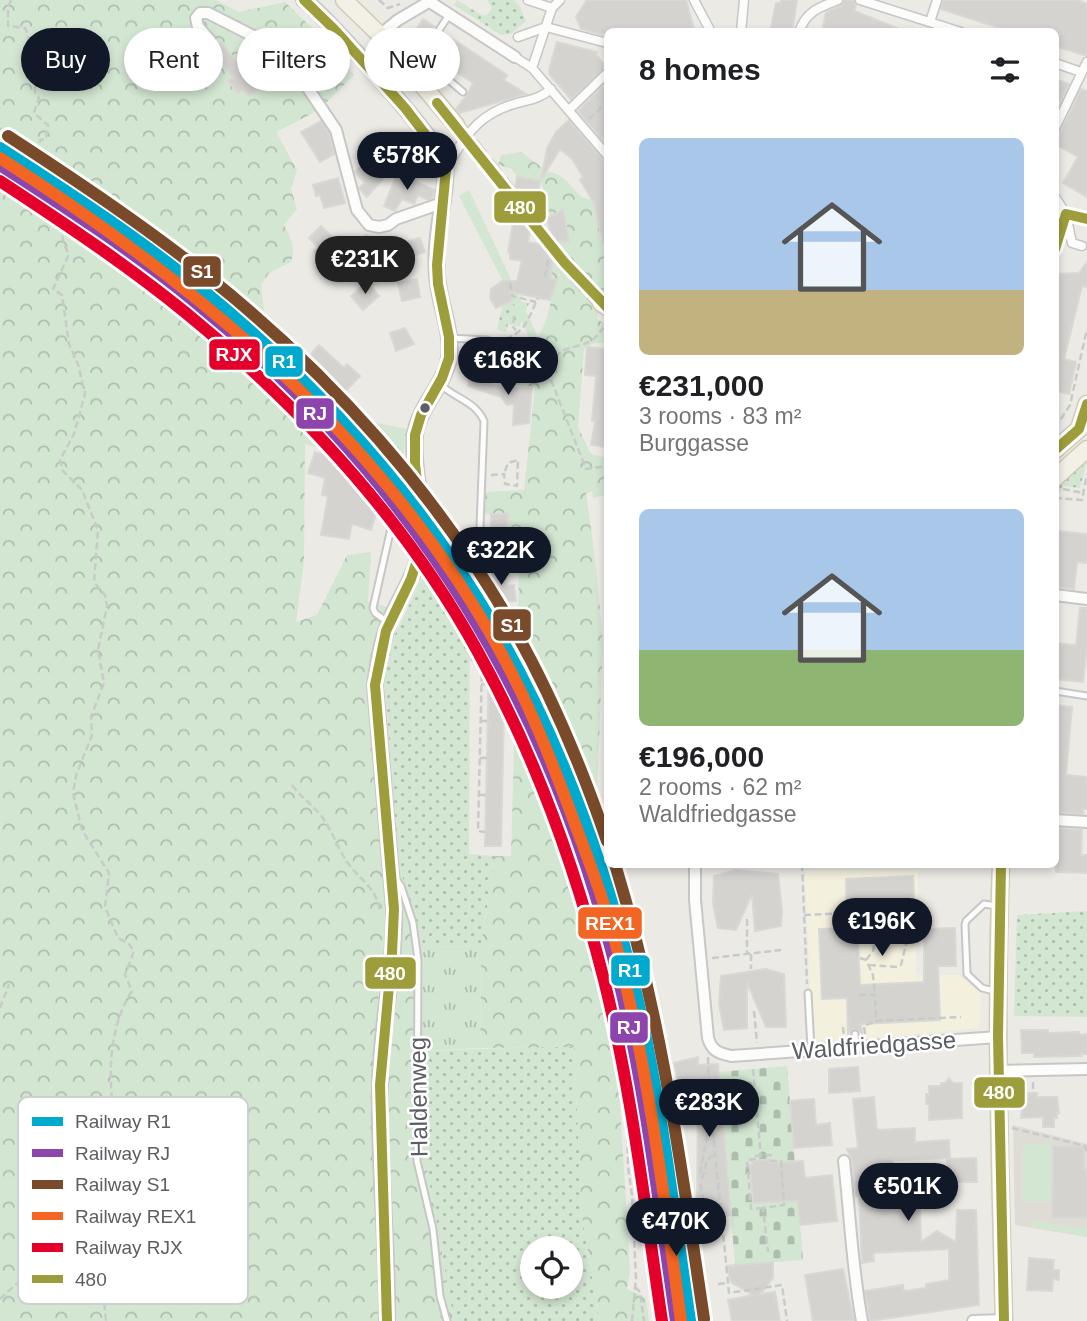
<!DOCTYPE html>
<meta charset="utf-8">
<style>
body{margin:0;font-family:Helvetica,sans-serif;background:#f2f2f2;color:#202124;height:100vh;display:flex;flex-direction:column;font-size:26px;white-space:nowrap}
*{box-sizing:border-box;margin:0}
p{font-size:23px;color:#757577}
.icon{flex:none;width:38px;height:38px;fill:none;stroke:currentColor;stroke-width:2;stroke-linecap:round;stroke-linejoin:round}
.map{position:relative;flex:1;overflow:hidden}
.drawer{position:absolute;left:604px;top:28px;width:455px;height:840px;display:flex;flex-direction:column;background:#fff;border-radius:10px;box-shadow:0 4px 10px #0003}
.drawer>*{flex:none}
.top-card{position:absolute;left:21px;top:28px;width:478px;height:63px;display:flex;gap:14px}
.controls{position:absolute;left:520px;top:1236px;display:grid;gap:14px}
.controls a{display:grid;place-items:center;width:63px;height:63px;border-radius:50%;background:#fff;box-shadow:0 4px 10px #0003;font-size:35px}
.price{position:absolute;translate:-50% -60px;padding:0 16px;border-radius:24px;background:#111827;color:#fff;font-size:23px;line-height:46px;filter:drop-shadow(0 2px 4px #0008)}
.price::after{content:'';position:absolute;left:50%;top:42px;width:21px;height:16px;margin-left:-10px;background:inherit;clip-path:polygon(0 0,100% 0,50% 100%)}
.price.active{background:#222;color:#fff}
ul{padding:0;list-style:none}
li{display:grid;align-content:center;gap:14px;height:371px;padding:0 35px}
li span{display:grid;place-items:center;height:217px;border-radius:10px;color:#555}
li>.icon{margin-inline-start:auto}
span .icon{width:126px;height:126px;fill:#fffc;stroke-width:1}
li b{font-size:30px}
h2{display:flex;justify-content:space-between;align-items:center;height:84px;padding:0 35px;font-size:30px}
.pill{padding:0 24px;border-radius:32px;background:#fff;box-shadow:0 4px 10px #0003;font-size:24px;line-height:63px}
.pill.active{background:#111827;color:#fff}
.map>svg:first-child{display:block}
</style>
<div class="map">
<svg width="1087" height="1321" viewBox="0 0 1087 1321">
<defs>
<pattern id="grass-dots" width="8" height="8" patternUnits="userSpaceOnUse" patternTransform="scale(1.75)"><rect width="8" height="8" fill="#d3e6d2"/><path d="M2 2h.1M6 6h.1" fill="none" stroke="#aebeae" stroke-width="1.8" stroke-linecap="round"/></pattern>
<pattern id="forest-crowns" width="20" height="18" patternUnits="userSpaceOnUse" patternTransform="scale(1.75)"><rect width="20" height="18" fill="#d3e6d2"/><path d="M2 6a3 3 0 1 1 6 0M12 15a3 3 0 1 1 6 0" fill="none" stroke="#aebeae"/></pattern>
<pattern id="cemetery-stones" width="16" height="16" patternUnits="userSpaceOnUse" patternTransform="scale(1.75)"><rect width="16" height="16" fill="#d3e6d2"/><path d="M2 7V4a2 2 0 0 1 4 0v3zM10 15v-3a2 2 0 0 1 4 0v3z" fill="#aebeae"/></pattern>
<pattern id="park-tufts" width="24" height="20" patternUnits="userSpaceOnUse" patternTransform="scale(1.75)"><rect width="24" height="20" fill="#d3e6d2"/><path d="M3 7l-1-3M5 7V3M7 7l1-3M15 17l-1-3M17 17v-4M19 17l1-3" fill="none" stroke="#aebeae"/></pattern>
</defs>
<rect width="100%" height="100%" fill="#ebeae5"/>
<path fill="#f4f0de" d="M805 871H918L916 975H959L981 993 980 1024 978 1028 871 1039 812 1041Z"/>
<path fill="#dedcd5" d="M1013 1125 1087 1144V1237L1015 1225Z"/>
<path fill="url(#grass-dots)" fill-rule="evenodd" d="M457 0 483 16 488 14 492 8 487 0H514L519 5 526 21 511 34 501 35 454 5Z
M512 301 529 303 519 327 508 324 506 332 497 330 502 307Z
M1087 461 1080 488 1063 486 1060 494 1055 493 1061 484Z
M430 561 470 563 469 854 495 856 481 946 424 947 399 866 384 680 391 643Z
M1087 911V1017L1014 1016 1017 915Z
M574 1046 582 1216 599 1321H454L424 1152 420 1051ZM532 1248H570V1286H532Z"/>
<path fill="url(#forest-crowns)" d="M0 0H216L239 12 285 2 332 47 354 75 319 110 276 132 297 170 291 189 297 209 284 225C291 238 296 247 291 262L269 273 261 285 267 333 277 352 285 404 407 429 401 471 305 444 304 562 296 622 317 615 347 555 371 552 368 602 388 607 375 641 369 681 386 869 399 866 424 947 419 1033 424 1152 454 1321H0Z
M521 152 543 168V171C575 173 572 203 595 199L600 225V239H607V286L603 293 597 319 607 325V343H594L584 349 578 427 591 454 604 457 605 495 593 498 592 491 586 493 596 566 603 643 596 819 569 828C578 850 588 871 596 893 619 959 632 1031 639 1100L620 1104 630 1270 627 1289 646 1298 649 1321H599L582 1216 574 1047 480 1048 481 946 495 856H511L519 574 507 556V515L484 514 485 492 524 490 535 387 506 384 511 351 526 353C550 325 547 313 556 280L550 278 556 242 568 241 550 216 541 181 517 177 512 169 498 165 501 155Z"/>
<path fill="url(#cemetery-stones)" d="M787 1066 803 1260 735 1265 719 1072Z"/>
<path fill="url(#park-tufts)" d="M481 946 480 1048 420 1051 424 947Z"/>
<path fill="#d3e6d2" d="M469 190 557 377 549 381 506 287 459 196Z
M1023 1144H1051V1202L1022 1201Z
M1033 1220 1087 1229V1236L1032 1227Z"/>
<path fill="#d4d3d0" stroke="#dad8d4" stroke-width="2" d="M587 0H686L695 32H607V36L581 29 576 17Z
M781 0H797L792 32H770L776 3H781Z
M844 0H854L856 5 854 11 907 32H822L826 12 841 6Z
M943 0H1078L1087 4V56L1055 46V32H1012L941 9Z
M423 19 435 27 434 32 437 35 444 33 507 75 504 80 526 94 460 113 456 109 467 95 473 83 431 55 429 48 422 49 411 42 413 38 411 37Z
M557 42 597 52 596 55 606 67 571 99 550 75 549 70Z
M221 43 259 88 249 96 243 89 238 93 228 81 233 77 212 51Z
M1055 79 1069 84 1055 112Z
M607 82V145L578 111Z
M1081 89 1087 91V197L1063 183 1078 157 1060 147 1055 135 1061 131Z
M569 120 602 159 607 161V243L603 244 594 203 580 180 583 177 572 159 560 149 541 180 547 148 556 132Z
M321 121 329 133 334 154 331 153 332 155 320 162 301 132Z
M368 158 387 174 367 197 359 188 365 183 355 172Z
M397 174 435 190 432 198 428 200 418 195 414 204 402 199 395 211 384 206Z
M517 177 540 181 528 242 555 247 550 278 557 280 550 300 510 292 512 301 496 308 490 298 491 289 502 281H517L522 261 510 259V252H508L516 206 512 205Z
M338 178 345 203 324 208 320 195 316 196 313 185Z
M563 210 569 241 552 242 547 218Z
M321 226 335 240 325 250 331 256 325 263 314 252 318 247 309 238Z
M366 235 378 246 365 261 353 250Z
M420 238 425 252 399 261 394 245Z
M1087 262V287L1082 286 1064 359 1076 362 1069 394 1055 391V274L1079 273Z
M417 279 420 297 402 301 398 283Z
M367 282 379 296 363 310 351 296Z
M405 328 414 344 396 351 390 333Z
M319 345 344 368 347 364 360 376 342 395 305 361Z
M587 347 607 349V447L591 445 595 422 592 421 596 376 585 375Z
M470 375 482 377 494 385 508 388 532 387 529 423 513 425 514 404 507 405 501 397 468 386Z
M315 452 388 474 371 530 352 524 349 539 321 535 328 496 322 495 325 478 308 473Z
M491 514H508L507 528H491Z
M1058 531 1087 534V563L1077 562 1074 589 1055 587Z
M505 568 506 586 514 585 516 601 492 603 490 570Z
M1080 608H1087V648L1083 682 1055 679V643L1076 645Z
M489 661H505L501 846H485Z
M1055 705 1072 707 1066 775 1087 777V809H1083V814L1058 812V807H1055Z
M1058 828 1082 830 1081 855H1087V873L1056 872 1055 842H1057Z
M736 870 778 874 782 912 781 926 755 931 752 894 736 930 718 928 713 904 714 876Z
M913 876 915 914 857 917 860 985 924 982V929L955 928 956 966H938L940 1020 861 1024 862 1033 855 1029 848 1034 847 998 822 999 819 929 847 928 846 879Z
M766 969 784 974 786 1027H766L747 982V1028L724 1030 719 1004 721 976Z
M1021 1030H1048V1033L1079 1032 1080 1035 1087 1034V1054H1081V1056L1034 1057V1053H1022Z
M698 1057V1065L718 1064 731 1215 697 1219 698 1080 679 1085 674 1063Z
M858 1067 860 1091 829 1093V1069Z
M949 1078 953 1083H962V1118L929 1120V1104H926V1094H929V1086H941V1083H945Z
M1023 1093H1037V1097H1057L1059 1113H1057V1118H1054V1127H1043V1117L1021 1118Z
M874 1097 877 1130 915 1128V1142L949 1140 950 1158 893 1160 894 1171 872 1174 875 1209 920 1207 921 1242 937 1231 956 1242 957 1210H976L979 1305 870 1321 865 1291 903 1285 904 1291 926 1288V1284L949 1280V1249L873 1253 874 1261 862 1263 859 1196H856L852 1160 847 1149 858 1148 853 1099Z
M814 1099 816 1125 830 1123 832 1145 794 1148 790 1101Z
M1053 1146 1084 1147V1169H1087V1218H1052Z
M976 1158 977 1182H948L947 1159Z
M770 1159V1163L803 1161 805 1178 832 1175 837 1221 800 1225 798 1201 753 1203 750 1165H752V1161Z
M681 1187 697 1255 708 1321H663L652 1231 651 1190Z
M1029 1258 1054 1260 1053 1270H1059V1280L1053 1279 1052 1291 1027 1290Z
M773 1262V1278L761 1294 775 1292 780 1321H732L728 1300 753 1295 731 1282 727 1266Z
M843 1269 854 1321H813L805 1275Z"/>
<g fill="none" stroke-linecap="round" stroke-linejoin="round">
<path stroke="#c7c7c4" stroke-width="16" stroke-dasharray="16 8" stroke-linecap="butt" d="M456 125 564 262 601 303"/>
<defs>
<path id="service" d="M439 30 449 15
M426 52 424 56 431 65 463 92
M449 338 488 340
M441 385C456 399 475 401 484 421L475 658
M389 623 375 613 373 608 396 506
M1055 691 1087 696
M396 879 401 886 413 923 418 960 417 1161 433 1229 440 1296 447 1321
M996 906 984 904 966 921 965 925 967 974 982 988 998 992
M808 993 811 1049
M855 1034 856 1046"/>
<path id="pedestrian" d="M528 0 552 8
M694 0 711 32
M860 0 961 32
M930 22 937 0
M741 32 744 0
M799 32C806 11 820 7 838 0
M518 37 546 27 607 43
M515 57 532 68 607 155
M1055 63 1081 72
M532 68 552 8 560 0
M569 110 607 73
M1055 128 1087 62
M452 158C469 130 483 113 514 104 528 100 540 99 551 89
M1055 197 1066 214 1072 243 1082 246"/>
<path id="minor" d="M430 2 515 57
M380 35 398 20 432 0
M209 39 198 27 196 18 200 13H208L267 43 295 69 336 130 357 210 369 225 379 227 388 225 396 219 442 203
M1055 250 1066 214 1087 219
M1055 595 1087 599
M1055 820 1087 822
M695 864V900L708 1038C712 1051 718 1053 731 1056L998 1037
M998 1071 1087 1069
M844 1161C850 1214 852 1268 862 1321
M973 1321 1004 1320"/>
<path id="secondary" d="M304 0C324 14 443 146 445 164 447 178 444 192 442 206 439 228 435 251 437 274 438 301 453 331 449 358 444 386 419 406 415 435 411 473 428 512 420 551 415 577 399 599 389 623 381 643 378 664 375 685L394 909C395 968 381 1026 380 1085 378 1164 388 1242 387 1321"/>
<path id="primary" d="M344 0 380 35 456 125
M601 303 607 307
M1055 450 1079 429 1087 404
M1055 478 1087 449
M1001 864C995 1017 1000 1169 1004 1321"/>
</defs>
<use href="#service" stroke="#c7c7c7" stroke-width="9"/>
<use href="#pedestrian" stroke="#c7c7c7" stroke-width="11"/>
<use href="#minor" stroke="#c7c7c7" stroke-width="14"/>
<use href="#secondary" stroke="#c7c7c7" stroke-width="18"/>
<use href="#primary" stroke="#d1cab5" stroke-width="19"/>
<path stroke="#c8ccc9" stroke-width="2.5" stroke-dasharray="7 3.5" stroke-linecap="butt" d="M11 0 8 7V26L25 28 28 35V46L33 52 35 93 39 98 34 113 48 125 46 139 40 140 37 152 39 161 34 163
M379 0 388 8 400 4
M589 119 607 102
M0 128 33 164 42 180 65 193C62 214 57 235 69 254L53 289 62 295 69 344 78 364 85 394 74 434 60 460 63 471 82 490 98 530 94 582 105 595 107 606 98 650 104 683 91 717 92 735 76 776 73 793 82 830 109 873 105 907 118 938 129 944 134 951 125 975 132 991C101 1038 107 1117 130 1166
M545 277 550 250 546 242
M510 283 512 296 536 302
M514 316 513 327 516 330
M495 340C524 338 527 321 538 298
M487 347 491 355 501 357V372L503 375C517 375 535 373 547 365 553 360 558 353 564 350 582 343 590 347 602 329H607
M528 372V364L534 355
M551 380 586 469 607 466
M1055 428 1070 405 1087 329
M491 475 504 474 505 484 517 486 518 460 508 463 504 474
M1063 489 1084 493
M1055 498 1082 500 1087 474
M398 500 406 487
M1055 548 1056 549
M482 664 478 831 485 832
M481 684 489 685
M480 721H488
M480 758H487
M292 785C300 796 310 803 319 813 331 827 337 847 347 862 360 880 377 888 380 912
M479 795H486
M802 864 807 984
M804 915 847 913
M747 919V954
M858 924 873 929
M751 954V969
M712 958 781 950
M860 958 866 960 873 975 875 994
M866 960 873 951 875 940
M869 965 897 967 901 965 908 936 897 930
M859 995H875L876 1021 961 1017
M0 1008 9 984
M754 1011 757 1043
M843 1027 844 1038
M865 1034 864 1026 876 1021
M427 1040 435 1042
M708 1057 709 1092 729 1293 782 1285 787 1321
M753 1069 761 1158
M698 1080 708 1078
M1033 1082V1093
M1012 1128 1085 1146 1087 1154
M106 1167 101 1270 106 1321
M700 1173 707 1137V1095
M702 1179 707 1160 715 1154
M700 1184 708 1217
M678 1191 684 1222
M655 1194 658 1225
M763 1208 751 1209 747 1160 756 1159 755 1156 771 1155V1161H781L784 1205 763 1208 768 1252
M678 1222 689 1221
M652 1226 663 1225
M718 1284 727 1283
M635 1287 640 1292 644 1321
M0 1299 28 1273 32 1260 42 1257 60 1227H67C82 1210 85 1206 79 1184L84 1178 90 1177 118 1160 130 1166 135 1174
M632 1321 636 1278 632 1195 628 1167 627 1118 634 1117C638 1140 635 1165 638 1188"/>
<use href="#service" stroke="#fcfcfb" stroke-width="5"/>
<use href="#pedestrian" stroke="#fcfcfb" stroke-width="8"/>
<use href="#minor" stroke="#fcfcfb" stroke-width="10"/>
<use href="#secondary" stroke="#fcfcfb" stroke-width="14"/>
<use href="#primary" stroke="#f2f0e7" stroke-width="16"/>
<defs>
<path id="bus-1" d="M304 0 334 29 405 108 439 152 446 169 437 265 438 284 449 337V358L442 378 421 415 415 435V464L422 522 420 551 411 579 386 631 375 685 394 909 392 953 380 1085 387 1321
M437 103 564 262 607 307
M1055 249 1066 214 1087 219
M1055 450 1079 429 1087 404
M1001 864 998 1036 1004 1321"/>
</defs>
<use href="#bus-1" stroke="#fff" stroke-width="16"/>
<use href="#bus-1" stroke="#9d9e3b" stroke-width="10"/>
<defs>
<path id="rail-1" d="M0 148C70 193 140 239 205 292 431 477 562 693 632 976 660 1089 673 1206 690 1321"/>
<path id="rail-2" d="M0 165C67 208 134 252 195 302 419 485 551 702 619 981 646 1093 659 1207 676 1321"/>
<path id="rail-3" d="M8 136C77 181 146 227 211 279 331 375 438 495 514 629 552 696 582 768 607 841
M615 864C661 1015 681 1164 704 1319"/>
<path id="rail-4" d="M0 158C200 286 383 438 499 649 530 705 553 764 575 824 590 864 605 903 616 945 648 1068 664 1195 681 1321"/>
<path id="rail-5" d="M0 181C64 223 127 265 186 313 301 407 406 521 478 652 535 755 575 866 604 980 632 1092 645 1207 662 1321"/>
</defs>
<use href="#rail-1" stroke="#fff" stroke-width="18"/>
<use href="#rail-2" stroke="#fff" stroke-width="18"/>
<use href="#rail-3" stroke="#fff" stroke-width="18"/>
<use href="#rail-4" stroke="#fff" stroke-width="18"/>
<use href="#rail-5" stroke="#fff" stroke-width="18"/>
<use href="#rail-1" stroke="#00a9ce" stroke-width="12"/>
<use href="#rail-2" stroke="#8e44ad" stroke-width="12"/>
<use href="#rail-3" stroke="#7a4b2a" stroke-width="12"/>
<use href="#rail-4" stroke="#f26522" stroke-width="12"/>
<use href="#rail-5" stroke="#e4002b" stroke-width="12"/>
</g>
<circle fill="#5b5e62" stroke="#fff" stroke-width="2.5" cx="425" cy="408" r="6"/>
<g text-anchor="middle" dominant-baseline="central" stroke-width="5" stroke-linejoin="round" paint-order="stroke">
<g font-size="24" fill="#5b5e62" stroke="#fff">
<text transform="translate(874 1045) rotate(-4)">Waldfriedgasse</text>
<text transform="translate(418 1097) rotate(-91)">Haldenweg</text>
</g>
</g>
<rect x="18" y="1097" width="230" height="207" rx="10" fill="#fff" stroke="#cecfd0" stroke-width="2"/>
<rect x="32" y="1117" width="31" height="9" fill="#00a9ce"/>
<rect x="32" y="1149" width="31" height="8" fill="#8e44ad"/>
<rect x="32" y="1180" width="31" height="9" fill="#7a4b2a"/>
<rect x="32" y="1212" width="31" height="8" fill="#f26522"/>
<rect x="32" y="1243" width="31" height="9" fill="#e4002b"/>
<rect x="32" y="1275" width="31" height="8" fill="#9d9e3b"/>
<g font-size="19" fill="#5b5e62">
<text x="75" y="1128">Railway R1</text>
<text x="75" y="1160">Railway RJ</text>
<text x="75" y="1191">Railway S1</text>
<text x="75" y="1223">Railway REX1</text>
<text x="75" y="1254">Railway RJX</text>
<text x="75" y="1286">480</text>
</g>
<g stroke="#fff" stroke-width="2.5">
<rect x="493" y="190" width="54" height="34" rx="7" fill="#9d9e3b"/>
<rect x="182" y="255" width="40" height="33" rx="7" fill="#7a4b2a"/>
<rect x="208" y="338" width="53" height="33" rx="7" fill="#e4002b"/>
<rect x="264" y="345" width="40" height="33" rx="7" fill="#00a9ce"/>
<rect x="295" y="397" width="40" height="33" rx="7" fill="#8e44ad"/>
<rect x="492" y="608" width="40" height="34" rx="7" fill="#7a4b2a"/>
<rect x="577" y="906" width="66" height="34" rx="7" fill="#f26522"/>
<rect x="610" y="954" width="41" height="33" rx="7" fill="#00a9ce"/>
<rect x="364" y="956" width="53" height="34" rx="7" fill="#9d9e3b"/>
<rect x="609" y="1011" width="40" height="33" rx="7" fill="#8e44ad"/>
<rect x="973" y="1076" width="53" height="33" rx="7" fill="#9d9e3b"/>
</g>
<g font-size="19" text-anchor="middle" font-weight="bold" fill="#fff">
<text x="520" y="214">480</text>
<text x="202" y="278">S1</text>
<text x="234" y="361">RJX</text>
<text x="284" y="368">R1</text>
<text x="315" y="420">RJ</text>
<text x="512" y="632">S1</text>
<text x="610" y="930">REX1</text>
<text x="630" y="977">R1</text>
<text x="390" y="980">480</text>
<text x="629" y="1034">RJ</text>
<text x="999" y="1099">480</text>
</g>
</svg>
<div class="controls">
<a><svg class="icon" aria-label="locate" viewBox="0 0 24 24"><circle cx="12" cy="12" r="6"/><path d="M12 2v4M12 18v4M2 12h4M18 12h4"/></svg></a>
</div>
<b class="price" style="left:407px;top:192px">€578K</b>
<b class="price active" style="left:365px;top:296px">€231K</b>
<b class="price" style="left:508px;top:397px">€168K</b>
<b class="price" style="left:501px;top:587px">€322K</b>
<b class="price" style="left:882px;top:958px">€196K</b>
<b class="price" style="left:709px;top:1139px">€283K</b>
<b class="price" style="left:908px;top:1223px">€501K</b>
<b class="price" style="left:676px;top:1258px">€470K</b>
<div class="top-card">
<a class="pill active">Buy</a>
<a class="pill">Rent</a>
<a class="pill">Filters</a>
<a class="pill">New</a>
</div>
<section class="drawer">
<h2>8 homes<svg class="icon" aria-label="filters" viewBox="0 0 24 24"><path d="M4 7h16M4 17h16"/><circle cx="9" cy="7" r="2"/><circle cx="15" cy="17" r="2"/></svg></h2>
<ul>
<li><span style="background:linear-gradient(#a9c7e8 70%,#c2b280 0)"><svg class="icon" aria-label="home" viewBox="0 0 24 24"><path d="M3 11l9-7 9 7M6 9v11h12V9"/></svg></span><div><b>€231,000</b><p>3 rooms · 83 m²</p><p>Burggasse</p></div></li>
<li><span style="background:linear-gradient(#a9c7e8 65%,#8fb573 0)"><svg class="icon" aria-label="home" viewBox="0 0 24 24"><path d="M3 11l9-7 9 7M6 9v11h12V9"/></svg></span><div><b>€196,000</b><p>2 rooms · 62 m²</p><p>Waldfriedgasse</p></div></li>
</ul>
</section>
</div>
